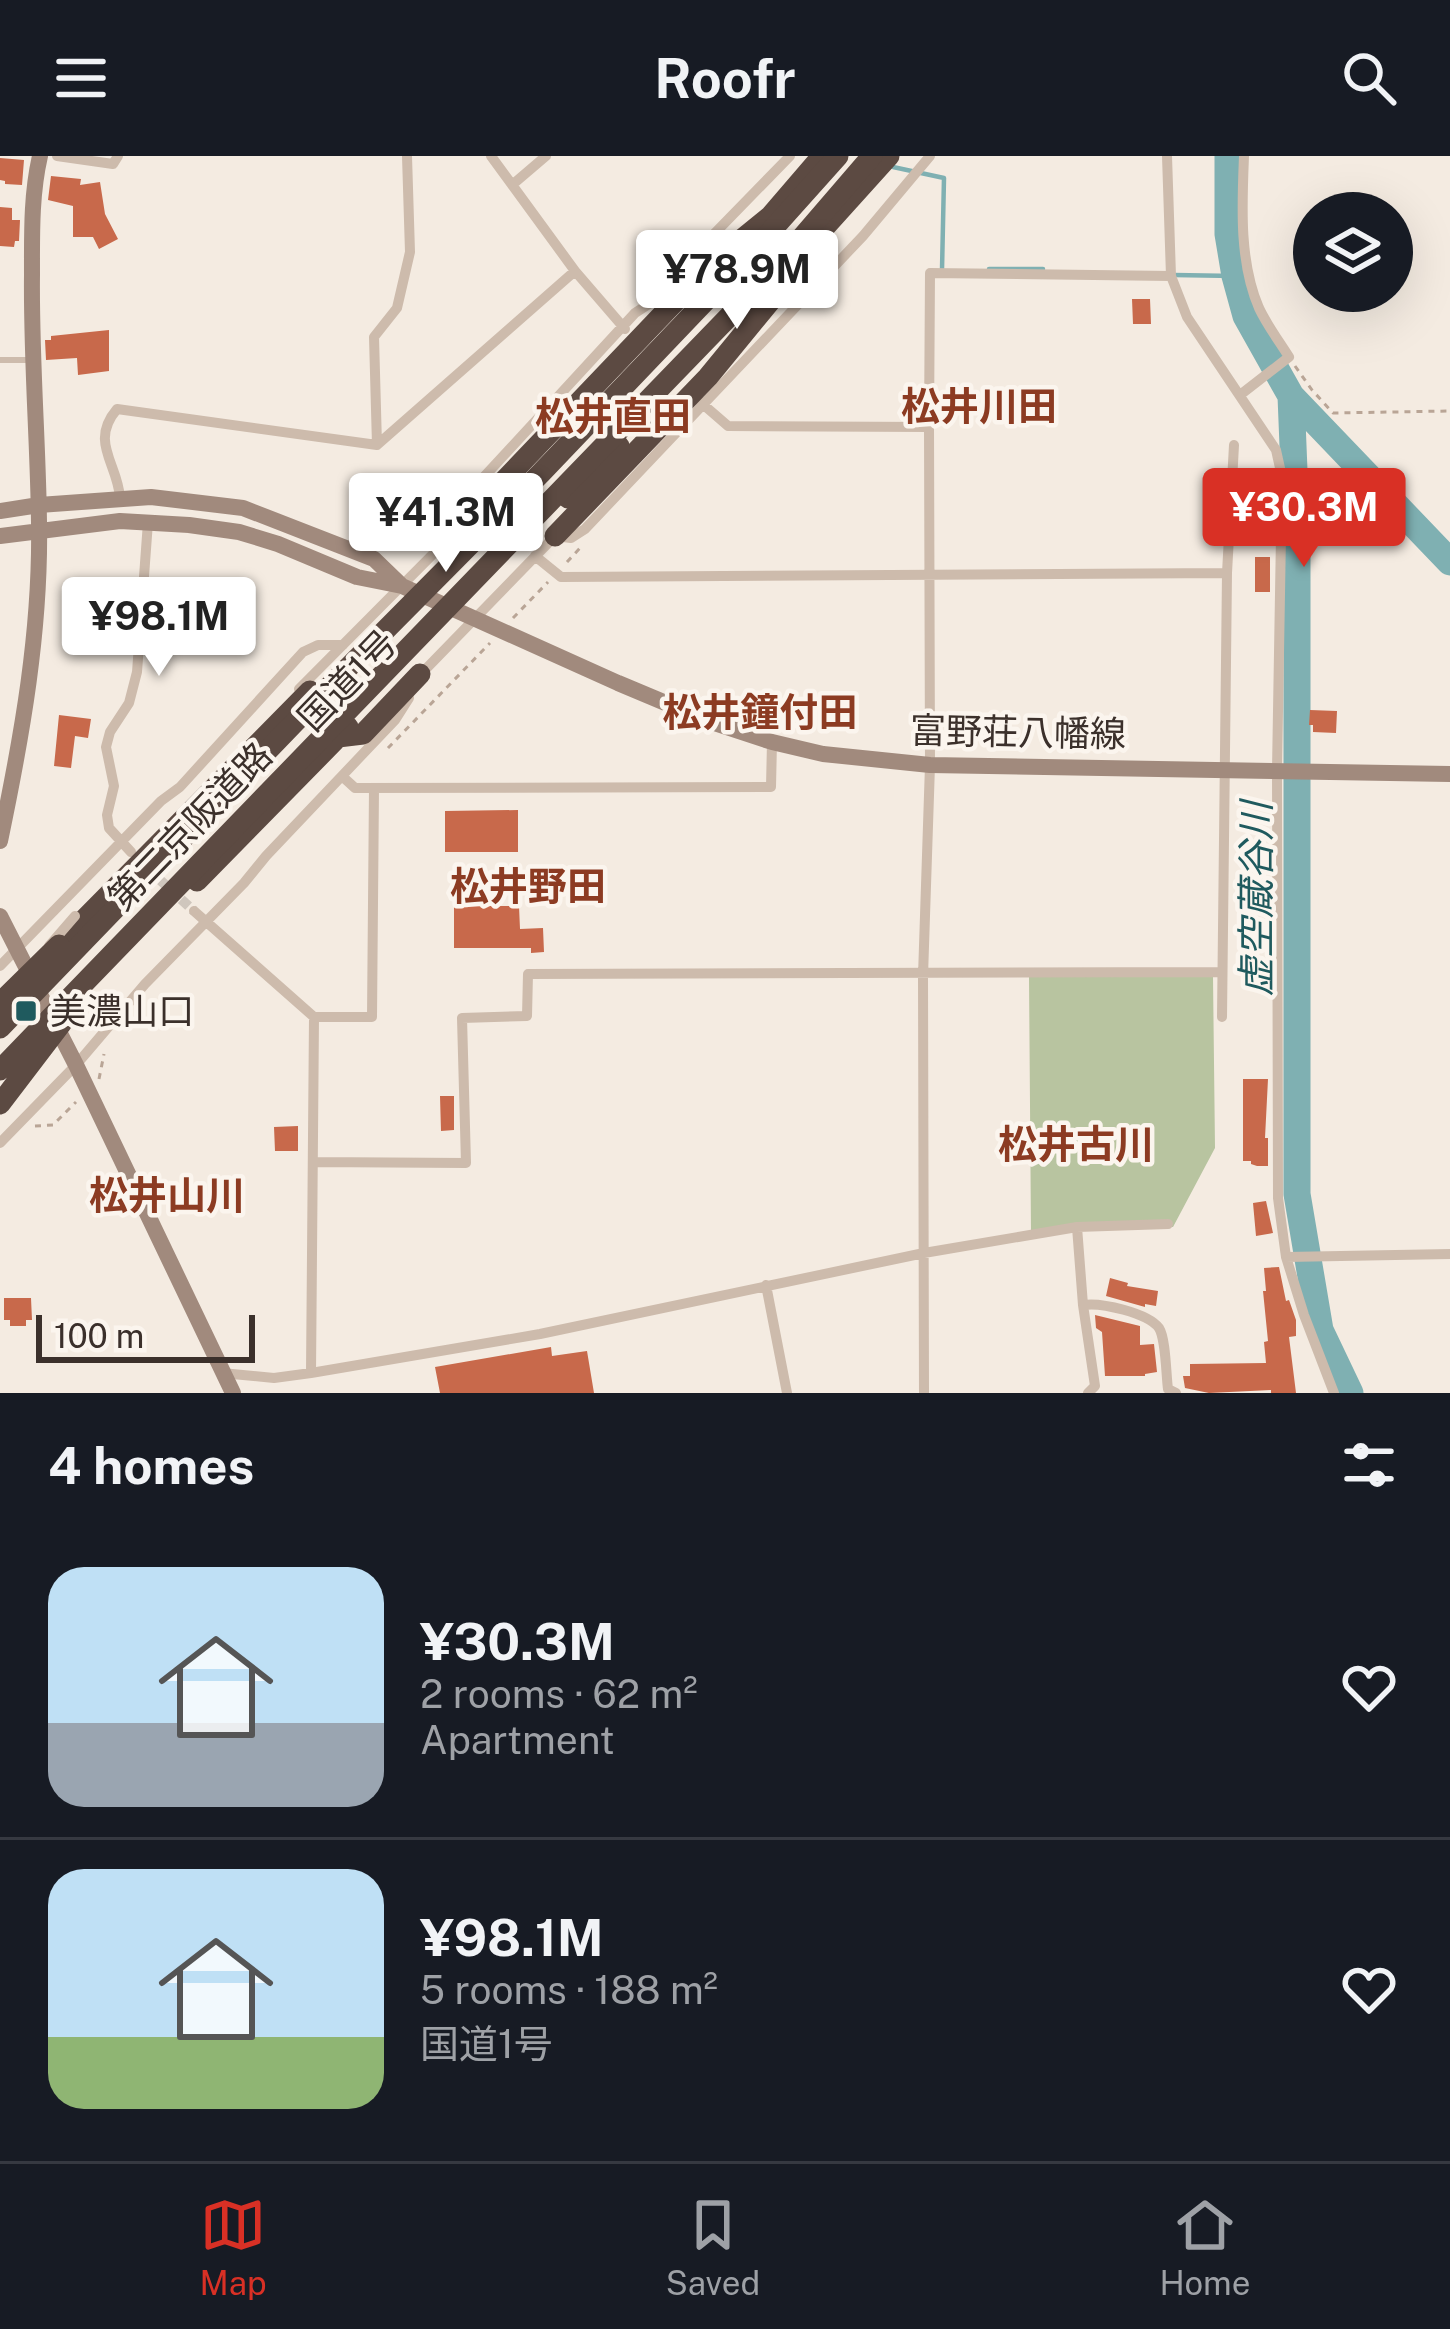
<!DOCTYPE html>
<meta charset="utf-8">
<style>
body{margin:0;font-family:"Public Sans","Noto Sans JP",sans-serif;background:#242831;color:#f1f3f6;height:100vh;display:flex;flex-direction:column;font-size:45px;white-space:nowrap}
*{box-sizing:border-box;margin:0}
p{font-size:39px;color:#9ea1a6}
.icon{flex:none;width:66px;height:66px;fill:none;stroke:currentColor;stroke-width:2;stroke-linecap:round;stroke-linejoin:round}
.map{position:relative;height:1237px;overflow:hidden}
.panel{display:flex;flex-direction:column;background:#171b24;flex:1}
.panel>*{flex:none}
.tools{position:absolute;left:1293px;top:36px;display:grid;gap:24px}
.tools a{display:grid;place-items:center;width:120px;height:120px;border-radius:50%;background:#171b24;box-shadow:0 12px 48px #0002;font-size:60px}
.scale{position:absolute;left:36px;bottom:30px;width:219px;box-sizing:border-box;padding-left:12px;border:6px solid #3b302b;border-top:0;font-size:33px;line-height:42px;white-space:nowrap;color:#3b302b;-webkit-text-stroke:9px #fbf5ee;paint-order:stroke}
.price{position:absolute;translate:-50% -102px;padding:0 27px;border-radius:12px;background:#fff;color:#222;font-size:39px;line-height:78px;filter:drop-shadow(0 3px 6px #0008)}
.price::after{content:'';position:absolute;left:50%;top:72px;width:36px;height:27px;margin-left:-18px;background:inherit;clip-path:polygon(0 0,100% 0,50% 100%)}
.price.active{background:#d93025;color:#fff}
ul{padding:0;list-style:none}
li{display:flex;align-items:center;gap:36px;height:300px;padding:0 48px}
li+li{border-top:3px solid #363941}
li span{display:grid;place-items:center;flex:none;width:336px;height:240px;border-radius:36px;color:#555}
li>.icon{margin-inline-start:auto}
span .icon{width:144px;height:144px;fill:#fffc;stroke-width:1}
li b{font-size:51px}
h2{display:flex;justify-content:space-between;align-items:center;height:144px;padding:0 48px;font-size:51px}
header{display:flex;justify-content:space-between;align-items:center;height:156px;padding:0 48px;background:#171b24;font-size:54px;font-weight:700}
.tab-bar{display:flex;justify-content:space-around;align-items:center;height:168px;border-top:3px solid #363941;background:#171b24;font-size:33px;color:#9ea1a6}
.tab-bar a{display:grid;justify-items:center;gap:6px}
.tab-bar .active{color:#d93025}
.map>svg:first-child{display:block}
</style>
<header><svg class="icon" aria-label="menu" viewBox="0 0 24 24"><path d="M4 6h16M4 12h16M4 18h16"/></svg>Roofr<svg class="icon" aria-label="search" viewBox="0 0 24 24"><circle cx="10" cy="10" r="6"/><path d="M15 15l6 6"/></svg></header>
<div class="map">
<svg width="1450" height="1237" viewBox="0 0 1450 1237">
<rect width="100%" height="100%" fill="#f4ebe1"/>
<path fill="#b8c4a0" d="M1029 821H1213L1215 992 1173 1071H1077L1031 1076Z"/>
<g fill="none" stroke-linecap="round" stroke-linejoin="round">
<path stroke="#7fb0b2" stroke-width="4.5" d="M893 11 944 22 942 114
M989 113H1043
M1174 119 1235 120"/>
<path stroke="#7fb0b2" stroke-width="27" d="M1228 0V78L1235 120 1246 160 1291 240 1450 406
M1291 240 1297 389V1038L1320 1174 1350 1237"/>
</g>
<path fill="#c8694b" d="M0 2 24 4 22 29 5 28V25L0 24Z
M51 20 81 23 80 29 100 26 105 58 118 83 99 93 93 81H73V50L48 44Z
M0 51 12 52V64H20L19 85H15L14 91 0 90Z
M1132 143H1150L1151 168H1133Z
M109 174V215L78 219 77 202 46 204 45 184H51V180Z
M1255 401H1270V436H1255Z
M1310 554 1337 555 1336 577 1313 576V569H1309Z
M59 559 91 563 88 582 75 580 71 612 54 610Z
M518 654V696H445V655Z
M454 750H519L520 773 543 772 544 796 531 797V792H454Z
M1243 923H1268L1265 982H1268V1010H1257L1251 1008V1005H1243Z
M440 940H454V974L441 975Z
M298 970V995H275L274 971Z
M1266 1045 1273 1077 1256 1080 1253 1047Z
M1279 1111 1286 1145 1289 1144 1296 1164V1180L1289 1181 1296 1237H1271V1234L1209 1237 1185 1232 1183 1220H1190V1208L1266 1207 1264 1186 1268 1185 1263 1135H1266L1264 1112Z
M1110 1122 1128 1127 1127 1130 1158 1135 1156 1150 1145 1148V1151L1106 1140Z
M4 1142H31L32 1164H26V1170H10V1164H4Z
M1095 1159 1140 1170V1189L1154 1188 1157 1216 1145 1218V1220H1105L1102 1176 1096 1172Z
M551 1191 552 1200 587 1195 594 1237H440L435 1211Z"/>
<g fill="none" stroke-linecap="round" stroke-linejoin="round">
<path stroke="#cfc6bd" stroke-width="10" stroke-dasharray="10 5" stroke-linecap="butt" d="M148 713 194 755"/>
<path stroke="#b9a596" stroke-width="3" stroke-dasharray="6 6" stroke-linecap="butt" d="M1295 210 1312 234 1333 257 1450 255
M567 406 581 391
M513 462 548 426
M388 592 490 487
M99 923 104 898
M35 970 53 969 76 946"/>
<path stroke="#cdbbac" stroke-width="6" d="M0 204H31"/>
<path stroke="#cdbbac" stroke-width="10" d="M57 0 113 8 118 0
M491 0 575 115 625 173
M1167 0 1171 120 1187 161 1276 294 1282 321 1277 614 1278 1042 1286 1101 1304 1159 1334 1237
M512 29 546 0
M1240 239 1289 201C1279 185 1267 169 1259 152 1239 106 1242 49 1244 0
M698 244 728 270 929 271 930 609 923 820 924 1237
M929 271 930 117 1171 120
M377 289 374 181 397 152 410 96 407 0
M120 342C118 308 89 286 117 253L377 289 575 115
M535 400 561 421 1227 417
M420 519 555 380 571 382 585 373 863 80 930 0
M299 533 456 375 470 336 635 157 655 144 713 79 790 0
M343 621 355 632 771 631 772 586
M131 696 109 672 107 659 114 630 106 591 110 576 129 547 137 516 148 366
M194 755 314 861H372L374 632
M0 810 161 645 180 631 303 496 318 489H343
M1222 861 1227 417 1234 289
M0 987 76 909 145 828 244 727 266 700 395 564 409 542
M313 1006 466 1007 462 862 527 860 528 818 1222 816
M1077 1071 1083 1149 1095 1230 1088 1237
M1286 1101 1450 1098
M766 1129 787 1237
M1083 1149C1101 1146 1148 1157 1159 1172 1166 1183 1166 1219 1168 1233L1176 1237
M222 1217 274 1222 311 1217 540 1178 924 1097 1077 1071 1168 1068
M311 1217 314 861"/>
<path stroke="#a18a7d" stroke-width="16" d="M0 355 39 349 151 341 243 352 374 403 402 430
M0 380 120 365 189 369 239 376 278 388 357 421 402 430 618 527 711 566 772 586 823 598 930 609 1450 618
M0 685C22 580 41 474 39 366 38 284 31 202 32 119 32 79 31 39 40 0
M0 760 76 909 233 1237"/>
<path stroke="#5c4a42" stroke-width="21" d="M768 63 822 0
M769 133 889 0
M568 342 619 290
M456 375 709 110 773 58
M555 380 708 221 786 126
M338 581 363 578 420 518
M197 725 348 571
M59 789 310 535"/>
<path stroke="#cdbbac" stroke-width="10" d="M49 790 75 760"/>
<path stroke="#5c4a42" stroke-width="21" d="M0 847 59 789
M0 872 326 534 541 317 753 95 838 0
M0 914 773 115 872 0
M0 948 61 868"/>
</g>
<rect fill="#1f5a5e" stroke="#fbf5ee" stroke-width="4.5" x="14" y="843" width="24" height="24" rx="6"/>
<g text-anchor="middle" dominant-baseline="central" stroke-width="9" stroke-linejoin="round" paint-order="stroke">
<g font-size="36" fill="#3b302b" stroke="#fbf5ee">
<text transform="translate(347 524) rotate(-46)">国道1号</text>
<text transform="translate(1018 576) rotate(1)">富野荘八幡線</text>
<text transform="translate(190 670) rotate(-46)">第二京阪道路</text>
</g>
<g font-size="36" fill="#3b302b" stroke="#fbf5ee" text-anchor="start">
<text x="50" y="855">美濃山口</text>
</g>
<g font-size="39" font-weight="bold" fill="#8c3b22" stroke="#fbf5ee">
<text x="979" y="250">松井川田</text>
<text x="613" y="260">松井直田</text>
<text x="760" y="556">松井鐘付田</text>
<text x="528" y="730">松井野田</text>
<text x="1076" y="988">松井古川</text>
<text x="167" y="1039">松井山川</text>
</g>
<g font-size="39" font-style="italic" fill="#1f5a5e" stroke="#fbf5ee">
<text transform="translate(1256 743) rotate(-90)">虚空蔵谷川</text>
</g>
</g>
</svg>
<div class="tools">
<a><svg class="icon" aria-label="layers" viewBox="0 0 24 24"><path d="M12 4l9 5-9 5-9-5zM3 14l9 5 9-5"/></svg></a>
</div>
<div class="scale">100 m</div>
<b class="price" style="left:737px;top:176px">¥78.9M</b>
<b class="price active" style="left:1304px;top:414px">¥30.3M</b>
<b class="price" style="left:446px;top:419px">¥41.3M</b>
<b class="price" style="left:159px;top:523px">¥98.1M</b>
</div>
<section class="panel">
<h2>4 homes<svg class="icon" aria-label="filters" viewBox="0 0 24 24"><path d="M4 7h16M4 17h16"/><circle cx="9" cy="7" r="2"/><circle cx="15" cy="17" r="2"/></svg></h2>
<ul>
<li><span style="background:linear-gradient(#bfe0f5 65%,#9aa5b1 0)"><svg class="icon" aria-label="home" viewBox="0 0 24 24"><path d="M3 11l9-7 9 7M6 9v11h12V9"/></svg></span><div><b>¥30.3M</b><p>2 rooms · 62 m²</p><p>Apartment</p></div><svg class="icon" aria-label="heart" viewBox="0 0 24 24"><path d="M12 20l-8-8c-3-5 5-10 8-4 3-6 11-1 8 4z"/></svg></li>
<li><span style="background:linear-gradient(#bfe0f5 70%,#8fb573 0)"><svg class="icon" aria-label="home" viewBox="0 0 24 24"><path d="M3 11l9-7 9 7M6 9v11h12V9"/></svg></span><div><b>¥98.1M</b><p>5 rooms · 188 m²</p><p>国道1号</p></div><svg class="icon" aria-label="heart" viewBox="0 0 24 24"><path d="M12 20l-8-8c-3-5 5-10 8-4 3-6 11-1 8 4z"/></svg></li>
</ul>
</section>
<nav class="tab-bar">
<a class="active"><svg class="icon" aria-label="map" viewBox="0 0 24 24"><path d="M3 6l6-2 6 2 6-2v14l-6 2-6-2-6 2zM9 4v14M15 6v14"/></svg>Map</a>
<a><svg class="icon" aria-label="saved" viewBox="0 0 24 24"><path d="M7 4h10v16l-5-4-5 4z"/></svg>Saved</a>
<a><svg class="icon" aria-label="home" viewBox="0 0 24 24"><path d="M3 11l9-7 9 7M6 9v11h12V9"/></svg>Home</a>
</nav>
